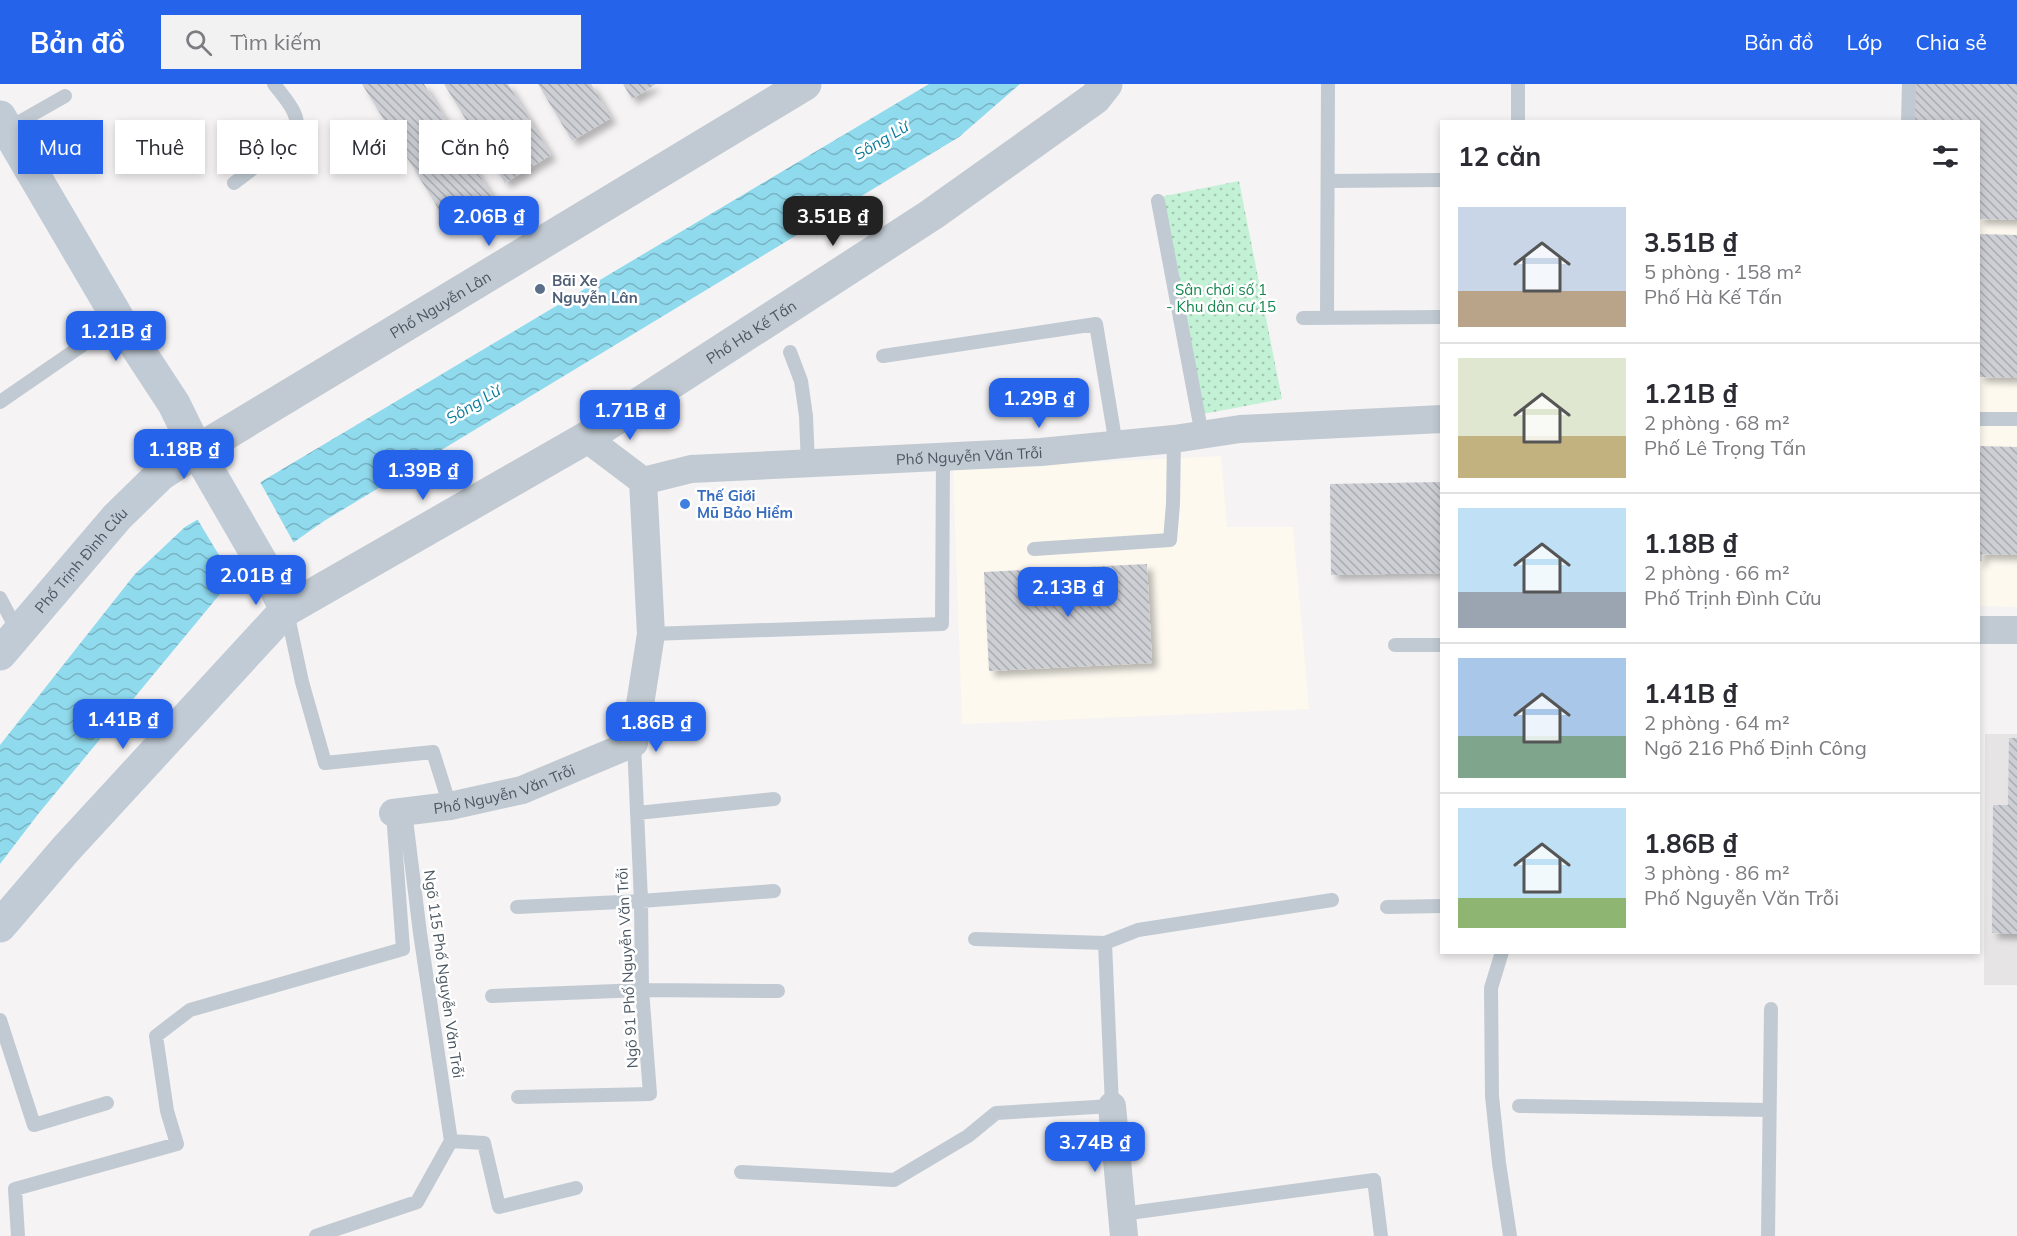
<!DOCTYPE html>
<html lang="vi">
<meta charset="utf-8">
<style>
body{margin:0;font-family:Mulish,sans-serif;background:#f2f2f3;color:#2b2b33;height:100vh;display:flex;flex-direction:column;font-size:22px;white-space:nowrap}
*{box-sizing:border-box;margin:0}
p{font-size:20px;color:#7c7c81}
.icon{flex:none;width:33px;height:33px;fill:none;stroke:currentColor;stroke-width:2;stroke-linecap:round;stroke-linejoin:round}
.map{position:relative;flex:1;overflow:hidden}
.side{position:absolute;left:1440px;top:36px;width:540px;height:834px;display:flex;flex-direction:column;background:#fff;border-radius:0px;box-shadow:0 3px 9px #0003}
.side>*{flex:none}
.top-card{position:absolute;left:18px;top:36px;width:570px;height:54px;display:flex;gap:12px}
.price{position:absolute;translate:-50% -51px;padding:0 14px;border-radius:12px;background:#2563eb;color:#fff;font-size:20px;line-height:39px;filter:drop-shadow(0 2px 3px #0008)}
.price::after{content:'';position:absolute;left:50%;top:36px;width:18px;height:14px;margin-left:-9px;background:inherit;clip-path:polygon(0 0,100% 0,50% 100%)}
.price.current{background:#222;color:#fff}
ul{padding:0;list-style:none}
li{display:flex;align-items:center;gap:18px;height:150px;padding:0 18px}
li+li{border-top:2px solid #e1e1e2}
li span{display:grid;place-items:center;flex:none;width:168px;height:120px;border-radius:0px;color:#555}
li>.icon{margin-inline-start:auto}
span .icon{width:72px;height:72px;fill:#fffc;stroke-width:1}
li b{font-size:26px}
h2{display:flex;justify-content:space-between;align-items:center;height:72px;padding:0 18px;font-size:26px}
.tag{padding:0 21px;border-radius:0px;background:#fff;box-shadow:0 3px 9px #0003;font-size:21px;line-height:54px}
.tag.current{background:#2563eb;color:#fff}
header{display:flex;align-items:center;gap:36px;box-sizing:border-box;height:84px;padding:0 30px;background:#2563eb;color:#fff}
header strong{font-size:28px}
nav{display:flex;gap:33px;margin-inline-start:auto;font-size:21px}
.search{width:420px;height:54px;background:#f2f2f3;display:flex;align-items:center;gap:15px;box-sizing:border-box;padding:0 21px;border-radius:0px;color:#7c7c81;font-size:22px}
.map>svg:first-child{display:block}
</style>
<header>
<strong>Bản đồ</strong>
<div class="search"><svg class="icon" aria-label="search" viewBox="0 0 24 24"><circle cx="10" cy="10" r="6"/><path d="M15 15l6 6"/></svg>Tìm kiếm</div>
<nav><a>Bản đồ</a><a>Lớp</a><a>Chia sẻ</a></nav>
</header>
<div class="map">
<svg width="2017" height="1152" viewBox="0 0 2017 1152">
<defs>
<pattern id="park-dots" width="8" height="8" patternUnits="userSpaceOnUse" patternTransform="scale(1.5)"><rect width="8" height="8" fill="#c3f1d5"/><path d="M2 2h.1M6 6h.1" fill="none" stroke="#a0c6b0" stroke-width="1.8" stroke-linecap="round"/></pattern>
<pattern id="water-waves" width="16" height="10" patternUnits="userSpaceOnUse" patternTransform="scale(1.5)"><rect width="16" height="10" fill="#90daee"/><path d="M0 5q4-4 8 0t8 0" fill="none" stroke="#78b4c4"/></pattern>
<pattern id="building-back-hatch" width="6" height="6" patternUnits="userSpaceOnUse" patternTransform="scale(1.5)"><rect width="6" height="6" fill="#cdcfd5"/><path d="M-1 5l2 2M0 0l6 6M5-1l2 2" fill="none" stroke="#a8abb0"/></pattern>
<filter id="shadow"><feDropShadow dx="5.5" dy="5.5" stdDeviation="3" flood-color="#0004"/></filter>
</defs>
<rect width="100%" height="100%" fill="#f5f3f3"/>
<path fill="#fdf9ef" d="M2017 0V523L1979 522 1978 38Z
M1221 372 1227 443H1293L1309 625 962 640 953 385Z"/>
<path fill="#e6e4e5" d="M1985 650H2017V901H1984Z"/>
<path fill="url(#park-dots)" d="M1239 97 1282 315 1203 330 1160 113Z"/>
<path fill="url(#water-waves)" d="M929 0H1020L959 53 324 437 220 510 39 729 0 780V661L135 490 185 443Z"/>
<path fill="#f5f3f3" d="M259 396 295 461 237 501 196 433Z"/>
<path fill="url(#building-back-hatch)" filter="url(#shadow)" d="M362 0H424L492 112 447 139Z
M444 0H508L551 71 505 99Z
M538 0H591L611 34 572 57Z
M623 0H656L632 15Z
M1913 0H2017V136L1978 135V38H1913Z
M1978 150 2017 151V294L1979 293Z
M1978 362 2017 363V471L1982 470V477H1978Z
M1442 398V489L1331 491 1330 400Z
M1147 480 1152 579 989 587 984 488Z
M2009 654H2017V850L1992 849 1993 721H2008Z"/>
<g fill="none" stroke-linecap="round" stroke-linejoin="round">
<path stroke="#c1cad2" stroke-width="14" d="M1518 38V0
M1908 38 1909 0
M7 45 65 12
M1328 97 1442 96
M234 99 296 52C302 31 286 16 274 0
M1158 117 1202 351
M1303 234 1442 233
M1327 234 1328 0
M790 268 801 297 806 332 808 381
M883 272 1096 240 1116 361
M0 318 119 236
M1978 335H2017
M1034 465 1170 456 1173 420 1174 355
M0 514 18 548
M287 528 302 598 325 679 433 668 450 722
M651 550 942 540 943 374
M1395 561H1442
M637 729 774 715
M517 823 641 817 774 807
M1387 823 1442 822
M975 855 1105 859
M1502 868 1491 904 1492 1012 1499 1079 1510 1152
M492 912 642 906 778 907
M0 936 34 1041 107 1019
M518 1013 650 1010 642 906 641 817 634 659
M1519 1022 1769 1026
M451 1057 484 1059 499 1123 576 1104
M741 1088 894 1096 968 1052 996 1029 1112 1022 1105 859 1138 846 1332 816
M1122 1130 1374 1096 1381 1152
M18 1152 15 1105 177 1060 167 1027 156 952 190 926 403 865 393 729
M316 1152 417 1118 451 1057 420 849 405 727
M1768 1152 1771 925"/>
<g stroke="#c1cad2" stroke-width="28">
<path id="s1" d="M643 397 691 385 1041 368 1174 355 1240 345 1442 335"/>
<path d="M1978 546H2017"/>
<path id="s2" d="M393 729 450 722 522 706 634 659 651 550 643 397 586 354"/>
<path d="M1112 1022 1124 1152"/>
</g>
<g stroke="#c1cad2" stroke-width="33">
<path id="s3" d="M197 367 805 0"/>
<path id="s4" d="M286 526 586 354 931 131 1095 14 1106 0"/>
</g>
<g stroke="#c1cbd6" stroke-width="33">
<path d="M0 33 119 236 174 320 197 367 271 495 286 526 65 766 0 842"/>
<path id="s5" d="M0 570 117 433 161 390 197 367"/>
</g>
</g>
<circle fill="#5c6f8a" stroke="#fff" stroke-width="2" cx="540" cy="205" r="6"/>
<circle fill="#3f7fe0" stroke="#fff" stroke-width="2" cx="685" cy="420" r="6"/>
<g text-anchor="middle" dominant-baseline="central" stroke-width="5" stroke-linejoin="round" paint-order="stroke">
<g font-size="15" font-weight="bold" fill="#4e5e75" stroke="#fff" text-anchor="start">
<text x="552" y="196">Bãi Xe<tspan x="552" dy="17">Nguyễn Lân</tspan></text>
</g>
<g font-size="15" fill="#17864f" stroke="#fff">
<text x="1221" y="205">Sân chơi số 1<tspan x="1221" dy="17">- Khu dân cư 15</tspan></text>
</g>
<g font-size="15" fill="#4a5661" stroke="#fff">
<text stroke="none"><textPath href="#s3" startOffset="284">Phố Nguyễn Lân</textPath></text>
<text stroke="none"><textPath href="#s4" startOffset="542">Phố Hà Kế Tấn</textPath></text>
<text stroke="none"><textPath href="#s1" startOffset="328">Phố Nguyễn Văn Trỗi</textPath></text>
<text stroke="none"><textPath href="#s5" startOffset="124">Phố Trịnh Đình Cửu</textPath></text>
<text stroke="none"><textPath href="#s2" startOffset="114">Phố Nguyễn Văn Trỗi</textPath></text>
<text transform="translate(627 884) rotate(-93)">Ngõ 91 Phố Nguyễn Văn Trỗi</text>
<text transform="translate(444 890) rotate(82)">Ngõ 115 Phố Nguyễn Văn Trỗi</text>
</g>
<g font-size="15" font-weight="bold" fill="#366cbe" stroke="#fff" text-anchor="start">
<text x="697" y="411">Thế Giới<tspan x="697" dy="17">Mũ Bảo Hiểm</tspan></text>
</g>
<g font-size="16" font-style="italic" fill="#0c7c9b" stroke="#fff">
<text transform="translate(881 56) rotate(-31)">Sông Lừ</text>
<text transform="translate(473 320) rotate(-31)">Sông Lừ</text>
</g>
</g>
</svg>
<b class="price" style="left:489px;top:163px">2.06B ₫</b>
<b class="price current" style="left:833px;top:163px">3.51B ₫</b>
<b class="price" style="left:116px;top:278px">1.21B ₫</b>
<b class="price" style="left:1039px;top:345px">1.29B ₫</b>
<b class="price" style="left:630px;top:357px">1.71B ₫</b>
<b class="price" style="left:184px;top:396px">1.18B ₫</b>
<b class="price" style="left:423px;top:417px">1.39B ₫</b>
<b class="price" style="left:256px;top:522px">2.01B ₫</b>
<b class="price" style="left:1068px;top:534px">2.13B ₫</b>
<b class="price" style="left:123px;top:666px">1.41B ₫</b>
<b class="price" style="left:656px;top:669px">1.86B ₫</b>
<b class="price" style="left:1095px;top:1089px">3.74B ₫</b>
<div class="top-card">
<a class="tag current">Mua</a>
<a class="tag">Thuê</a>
<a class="tag">Bộ lọc</a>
<a class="tag">Mới</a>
<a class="tag">Căn hộ</a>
</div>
<section class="side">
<h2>12 căn<svg class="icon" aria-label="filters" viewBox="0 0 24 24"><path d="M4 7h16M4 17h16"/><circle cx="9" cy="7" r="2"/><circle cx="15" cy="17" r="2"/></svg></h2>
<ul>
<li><span style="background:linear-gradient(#c9d6e8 70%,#b9a48a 0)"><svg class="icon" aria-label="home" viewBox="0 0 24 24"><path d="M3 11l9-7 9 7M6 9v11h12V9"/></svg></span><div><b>3.51B ₫</b><p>5 phòng · 158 m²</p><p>Phố Hà Kế Tấn</p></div></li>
<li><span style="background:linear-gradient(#dfe7d0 65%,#c2b280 0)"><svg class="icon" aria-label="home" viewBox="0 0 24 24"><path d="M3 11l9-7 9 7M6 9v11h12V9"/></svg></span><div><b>1.21B ₫</b><p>2 phòng · 68 m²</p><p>Phố Lê Trọng Tấn</p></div></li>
<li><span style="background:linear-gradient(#bfe0f5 70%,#9aa5b1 0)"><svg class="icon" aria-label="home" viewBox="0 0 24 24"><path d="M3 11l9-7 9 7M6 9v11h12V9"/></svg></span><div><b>1.18B ₫</b><p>2 phòng · 66 m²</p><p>Phố Trịnh Đình Cửu</p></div></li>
<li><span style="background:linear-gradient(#a9c7e8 65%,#7fa58c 0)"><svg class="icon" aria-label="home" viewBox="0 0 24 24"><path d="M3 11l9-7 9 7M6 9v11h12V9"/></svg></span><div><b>1.41B ₫</b><p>2 phòng · 64 m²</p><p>Ngõ 216 Phố Định Công</p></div></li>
<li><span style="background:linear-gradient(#bfe0f5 75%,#8fb573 0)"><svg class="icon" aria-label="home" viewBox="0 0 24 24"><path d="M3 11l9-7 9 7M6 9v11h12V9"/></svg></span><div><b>1.86B ₫</b><p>3 phòng · 86 m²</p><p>Phố Nguyễn Văn Trỗi</p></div></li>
</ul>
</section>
</div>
